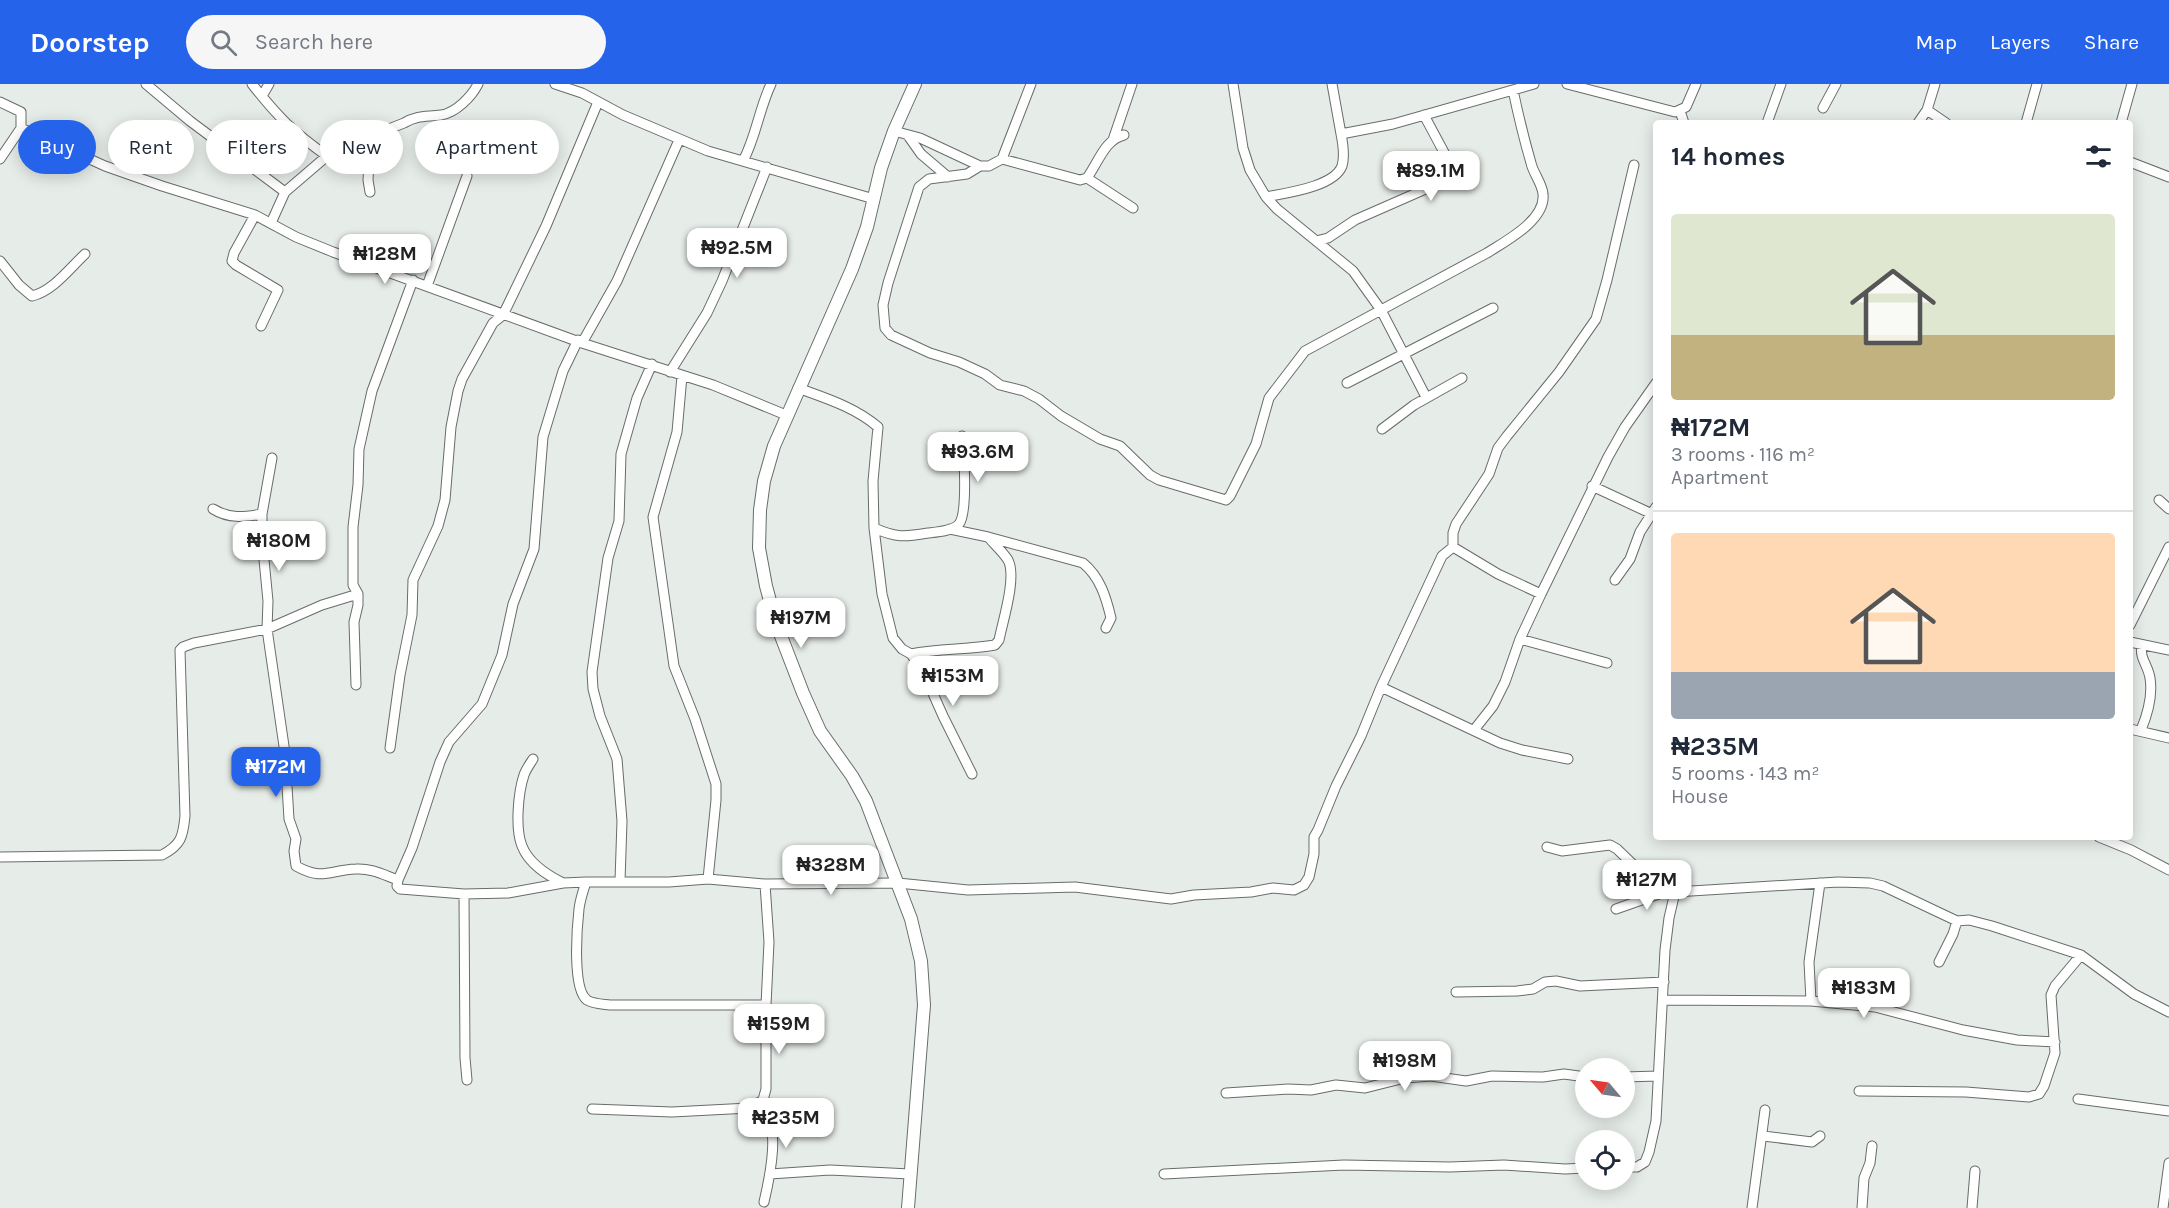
<!DOCTYPE html>
<meta charset="utf-8">
<style>
body{margin:0;font-family:Karla,sans-serif;background:#f6f6f7;color:#1f2937;height:100vh;display:flex;flex-direction:column;font-size:22px;white-space:nowrap}
*{box-sizing:border-box;margin:0}
p{font-size:20px;color:#747a83}
.icon{flex:none;width:33px;height:33px;fill:none;stroke:currentColor;stroke-width:2;stroke-linecap:round;stroke-linejoin:round}
.map{position:relative;flex:1;overflow:hidden}
.drawer{position:absolute;left:1653px;top:36px;width:480px;height:720px;display:flex;flex-direction:column;background:#fff;border-radius:6px;box-shadow:0 3px 15px #0003}
.drawer>*{flex:none}
.banner{position:absolute;left:18px;top:36px;width:570px;height:54px;display:flex;gap:12px}
.needle{width:39px;rotate:299deg}
.buttons{position:absolute;left:1575px;top:974px;display:grid;gap:12px}
.buttons a{display:grid;place-items:center;width:60px;height:60px;border-radius:50%;background:#fff;box-shadow:0 3px 15px #0003;font-size:30px}
.price{position:absolute;translate:-50% -51px;padding:0 14px;border-radius:12px;background:#fff;color:#222;font-size:20px;line-height:39px;filter:drop-shadow(0 2px 3px #0008)}
.price::after{content:'';position:absolute;left:50%;top:36px;width:18px;height:14px;margin-left:-9px;background:inherit;clip-path:polygon(0 0,100% 0,50% 100%)}
.price.current{background:#2563eb;color:#fff}
ul{padding:0;list-style:none}
li{display:grid;align-content:center;gap:12px;height:318px;padding:0 18px}
li+li{border-top:2px solid #e0e1e3}
li span{display:grid;place-items:center;height:186px;border-radius:6px;color:#555}
li>.icon{margin-inline-start:auto}
span .icon{width:108px;height:108px;fill:#fffc;stroke-width:1}
li b{font-size:26px}
h2{display:flex;justify-content:space-between;align-items:center;height:72px;padding:0 18px;font-size:26px}
.chip{padding:0 21px;border-radius:27px;background:#fff;box-shadow:0 3px 15px #0003;font-size:21px;line-height:54px}
.chip.current{background:#2563eb;color:#fff}
header{display:flex;align-items:center;gap:36px;box-sizing:border-box;height:84px;padding:0 30px;background:#2563eb;color:#fff}
header strong{font-size:28px}
nav{display:flex;gap:33px;margin-inline-start:auto;font-size:21px}
.search{width:420px;height:54px;background:#f6f6f7;display:flex;align-items:center;gap:15px;box-sizing:border-box;padding:0 21px;border-radius:33px;color:#747a83;font-size:22px}
.map>svg:first-child{display:block}
</style>
<header>
<strong>Doorstep</strong>
<div class="search"><svg class="icon" aria-label="search" viewBox="0 0 24 24"><circle cx="10" cy="10" r="6"/><path d="M15 15l6 6"/></svg>Search here</div>
<nav><a>Map</a><a>Layers</a><a>Share</a></nav>
</header>
<div class="map">
<svg width="2169" height="1124" viewBox="0 0 2169 1124">
<rect width="100%" height="100%" fill="#e6ece7"/>
<g fill="none" stroke-linecap="round" stroke-linejoin="round">
<defs>
<path id="street" d="M146 0 190 37 285 108
M252 0C278 33 293 48 327 72
M555 0 582 9 623 31 708 67 874 115
M1233 0 1243 64 1250 86 1266 113C1286 109 1334 103 1342 82 1345 72 1343 60 1341 50L1393 40 1534 0
M1332 0 1341 50
M1567 0 1675 28 1686 23 1696 0
M262 12 269 0
M0 18 21 28V44L105 82 162 102 255 131 296 153 333 168 582 259 713 301 786 331
M1823 24 1836 0
M1927 26 1946 39
M1680 27 1684 39
M1767 39 1781 0
M1918 39 1927 26 1935 0
M2026 39 2037 0
M2121 39 2132 0
M894 47 920 54 980 82H989L1002 75 1080 96 1087 94C1098 79 1105 55 1124 51
M909 53 921 70 948 93
M1113 56 1132 0
M357 57 363 72 369 78 368 96 370 108
M0 75 21 44
M1002 75 1031 0
M743 77C756 53 759 25 771 0
M2130 78 2169 93
M980 82 967 90 929 95 919 103 888 199 883 221 885 244 891 251 930 269 959 278 985 290 1000 301 1024 307 1039 315 1061 332 1100 355 1120 362 1150 391 1159 396 1226 416 1230 412 1256 360 1269 314 1305 267 1487 169C1506 157 1546 136 1543 110 1542 99 1533 89 1531 79 1524 55 1518 30 1513 6
M1087 94 1133 124
M1266 113 1277 125 1353 187 1381 226 1426 313
M255 131 234 169 232 177 236 181 278 206 261 242
M271 139 285 108 327 72 338 65 404 39C417 31 426 33 441 31 456 29 472 12 478 0
M1316 157 1328 154 1355 136 1453 93 1454 87 1424 31
M0 177 19 201 32 212C53 207 69 185 85 170
M427 202 467 92
M578 256 563 287 543 353 534 465 513 520 502 571 482 620 449 658 440 678 412 764 398 796 397 802 400 805 464 810 508 809 563 799 586 798H669L708 795 765 800 898 799 968 806 1075 803 1171 815 1194 811 1251 808 1273 804 1294 806 1304 801 1309 793 1314 770V753L1318 746 1336 702 1361 652 1381 603 1442 472 1453 463 1498 490 1541 510 1608 373 1625 343 1656 299
M582 259 617 197 679 56
M670 288 707 229 722 197 767 83
M682 292 677 348 653 433 674 582 695 635 716 700V716L708 795
M1347 299 1493 224
M798 304C825 314 855 323 878 343L873 397 874 444 882 510 893 554 902 565 911 570 923 587 943 632 972 690
M1382 345 1414 321 1462 294
M272 374 262 430V455L268 517 267 545 285 669 289 735 296 755 294 767 296 782C323 797 329 786 356 785 371 784 384 791 398 796
M1592 402 1650 429
M2159 416 2169 425
M213 425C229 435 244 433 262 430
M874 444C897 454 904 453 928 449 937 448 953 447 959 440 968 429 964 368 962 352
M950 445 988 453 1083 479C1100 493 1106 513 1111 534L1106 544
M1453 463V449L1456 440 1489 390 1498 364 1507 352 1559 288 1596 235 1607 196 1634 81
M1615 496 1630 475 1640 448 1656 423
M2130 541 2169 463
M1520 555 1607 579
M2130 558 2169 566
M911 570C939 564 967 566 995 561L999 556C1003 536 1017 493 1008 476 1003 468 995 461 989 454
M356 601 354 538 358 521V510L353 501V443L358 401 359 365 372 307 413 196
M1381 603 1500 659 1522 666 1568 675
M2130 645 2169 654
M1474 646 1493 622 1505 598 1520 555 1541 510
M2141 646C2148 629 2153 612 2150 594 2148 581 2139 574 2142 561
M390 664 400 591 412 531 413 496 438 442 445 416 451 343 458 307 462 295 493 239 503 231 546 142 598 18
M533 675C530 680 526 685 524 691 518 709 515 745 522 762 529 780 547 791 563 799
M2099 753 2131 766 2169 786
M1547 763 1562 767 1610 761 1617 765 1647 794 1675 808 1838 798 1870 799 1883 802 1957 837 1969 836 1992 842 2081 871 2134 910 2169 928
M0 773 162 771C181 761 183 753 185 732L180 566 183 563 194 559 267 545 322 521 358 510
M620 797 622 737 617 675 600 632 593 605 592 588 608 474 619 437 621 370 637 314 652 280
M586 798C583 807 580 816 579 825 577 843 572 905 587 916 593 920 602 920 610 921H766
M1820 799 1809 878 1811 917 1875 923 1963 946 2017 956 2055 958
M464 810 465 974 467 996
M1616 825 1670 806
M1939 878 1953 850 1957 837
M1456 908 1517 907 1533 905 1545 898 1556 897 1580 902 1664 898
M1663 916 1811 917
M1624 993 1658 992
M1859 1007 1966 1008 2029 1013 2039 1010 2044 1002 2055 969 2051 911 2055 902 2081 871
M1226 1009 1288 1005 1311 1006 1336 1001 1365 1004 1405 994 1431 992 1466 997 1492 992 1543 993 1564 990 1586 993
M2078 1015 2169 1027
M763 1016C780 1044 771 1088 764 1118
M592 1025 672 1028 730 1025 750 1024 763 1016 766 1005V921L769 858 765 800
M1763 1052 1812 1058 1820 1052
M1624 1083H1637L1645 1078 1649 1068 1656 1037 1665 866 1669 834 1675 808
M770 1090 830 1086 910 1090
M1164 1090 1344 1081 1450 1083 1504 1081 1565 1085 1586 1084
M1752 1124 1765 1026
M1862 1124 1864 1094 1870 1079 1872 1062
M1972 1124 1975 1087
M2163 1124 2169 1079"/>
<path id="secondary" d="M908 1124 924 921 921 877 911 835 866 717 852 692 820 647 803 609 776 539 766 502 759 464 760 426 764 397 774 362 852 185 867 143 881 84 894 47 915 0"/>
</defs>
<use href="#street" stroke="#676d69" stroke-width="11"/>
<use href="#secondary" stroke="#676d69" stroke-width="14"/>
<use href="#street" stroke="#fff" stroke-width="9"/>
<use href="#secondary" stroke="#fff" stroke-width="12"/>
</g>
</svg>
<div class="buttons">
<a><svg class="needle" viewBox="-14 -14 28 28"><path d="M0-13l5 13h-10z" fill="#e53935"/><path d="M0 13l5-13h-10z" fill="#747a83"/></svg></a>
<a><svg class="icon" aria-label="locate" viewBox="0 0 24 24"><circle cx="12" cy="12" r="6"/><path d="M12 2v4M12 18v4M2 12h4M18 12h4"/></svg></a>
</div>
<b class="price" style="left:1431px;top:118px">₦89.1M</b>
<b class="price" style="left:737px;top:195px">₦92.5M</b>
<b class="price" style="left:385px;top:201px">₦128M</b>
<b class="price" style="left:978px;top:399px">₦93.6M</b>
<b class="price" style="left:279px;top:488px">₦180M</b>
<b class="price" style="left:801px;top:565px">₦197M</b>
<b class="price" style="left:953px;top:623px">₦153M</b>
<b class="price current" style="left:276px;top:714px">₦172M</b>
<b class="price" style="left:831px;top:812px">₦328M</b>
<b class="price" style="left:1647px;top:827px">₦127M</b>
<b class="price" style="left:1864px;top:935px">₦183M</b>
<b class="price" style="left:779px;top:971px">₦159M</b>
<b class="price" style="left:1405px;top:1008px">₦198M</b>
<b class="price" style="left:786px;top:1065px">₦235M</b>
<div class="banner">
<a class="chip current">Buy</a>
<a class="chip">Rent</a>
<a class="chip">Filters</a>
<a class="chip">New</a>
<a class="chip">Apartment</a>
</div>
<section class="drawer">
<h2>14 homes<svg class="icon" aria-label="filters" viewBox="0 0 24 24"><path d="M4 7h16M4 17h16"/><circle cx="9" cy="7" r="2"/><circle cx="15" cy="17" r="2"/></svg></h2>
<ul>
<li><span style="background:linear-gradient(#dfe7d0 65%,#c2b280 0)"><svg class="icon" aria-label="home" viewBox="0 0 24 24"><path d="M3 11l9-7 9 7M6 9v11h12V9"/></svg></span><div><b>₦172M</b><p>3 rooms · 116 m²</p><p>Apartment</p></div></li>
<li><span style="background:linear-gradient(#ffd9b3 75%,#9aa5b1 0)"><svg class="icon" aria-label="home" viewBox="0 0 24 24"><path d="M3 11l9-7 9 7M6 9v11h12V9"/></svg></span><div><b>₦235M</b><p>5 rooms · 143 m²</p><p>House</p></div></li>
</ul>
</section>
</div>
